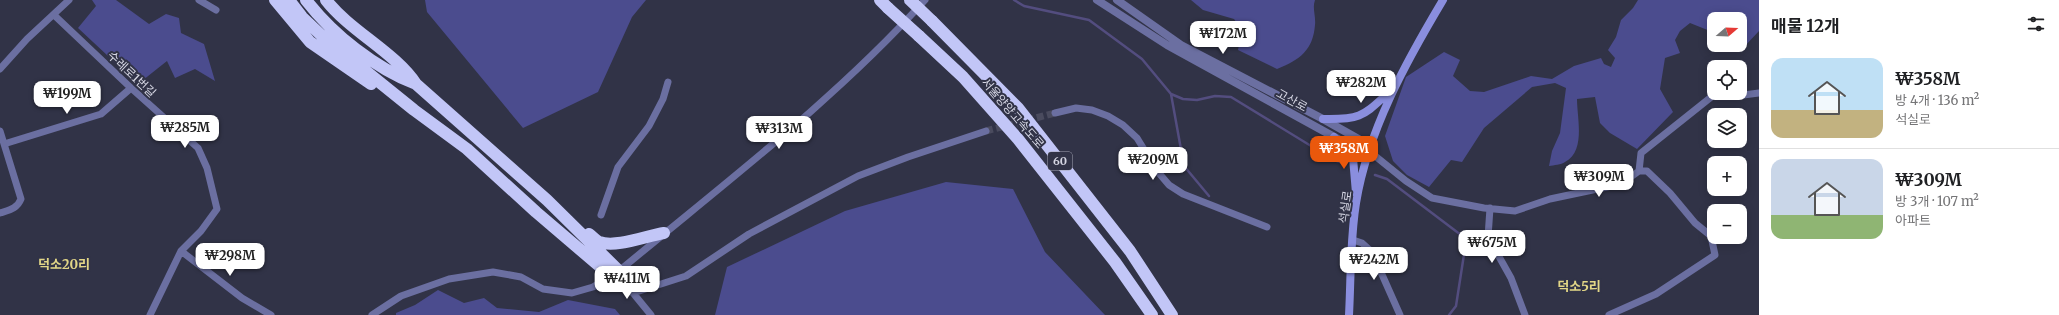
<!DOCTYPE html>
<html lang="ko">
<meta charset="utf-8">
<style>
body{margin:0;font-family:Merriweather,"Noto Sans KR",serif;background:#f6f6f6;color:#202124;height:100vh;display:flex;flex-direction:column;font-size:15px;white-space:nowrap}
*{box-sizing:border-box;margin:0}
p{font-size:13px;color:#757577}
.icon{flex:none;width:22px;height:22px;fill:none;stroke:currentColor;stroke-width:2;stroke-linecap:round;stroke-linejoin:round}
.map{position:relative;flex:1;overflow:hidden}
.drawer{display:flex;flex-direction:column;background:#fff;width:300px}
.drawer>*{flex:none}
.needle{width:26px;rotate:71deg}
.controls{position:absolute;left:1707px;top:12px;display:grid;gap:8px}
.controls a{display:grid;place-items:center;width:40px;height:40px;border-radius:8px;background:#fff;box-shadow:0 2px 10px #0003;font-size:20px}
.price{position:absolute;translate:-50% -34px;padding:0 9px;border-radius:8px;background:#fff;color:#222;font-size:13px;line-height:26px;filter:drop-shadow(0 1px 2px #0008)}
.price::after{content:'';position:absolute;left:50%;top:24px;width:12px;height:9px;margin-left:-6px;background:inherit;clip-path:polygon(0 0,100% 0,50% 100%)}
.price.current{background:#ea580c;color:#fff}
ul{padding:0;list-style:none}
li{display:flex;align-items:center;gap:12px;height:100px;padding:0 12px}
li+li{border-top:1px solid #e0e0e0}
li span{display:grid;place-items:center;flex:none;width:112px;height:80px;border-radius:12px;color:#555}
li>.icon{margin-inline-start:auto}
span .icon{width:48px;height:48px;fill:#fffc;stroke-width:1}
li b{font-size:17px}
h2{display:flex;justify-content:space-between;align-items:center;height:48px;padding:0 12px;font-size:17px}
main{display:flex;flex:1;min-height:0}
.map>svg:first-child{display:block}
</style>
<main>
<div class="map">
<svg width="1759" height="315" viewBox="0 0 1759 315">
<rect width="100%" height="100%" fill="#313347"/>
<path fill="#4b4c8e" d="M92 0H116L149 24 166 14 179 18 181 33 204 44 215 81 195 69 175 78 167 61 138 84 78 28 96 6Z
M425 0H646L632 17 598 92 523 128 427 12Z
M1191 0H1315C1312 8 1316 16 1315 25 1313 50 1300 60 1277 69L1238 50 1242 30 1234 19 1203 10Z
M1638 0H1759V31L1743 48 1731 50 1725 45H1740V19H1714V35L1710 31 1690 23 1680 31 1675 40 1680 53 1665 58 1660 89 1673 112 1637 149 1610 133 1600 123 1595 97 1577 99C1577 118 1586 151 1565 162 1561 165 1554 165 1549 166L1552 151 1560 133 1566 88 1555 83 1532 87 1484 128 1462 162 1451 160 1429 187 1407 175 1393 161 1385 136 1406 77 1444 52 1460 60 1453 76 1470 91 1484 92 1531 76 1552 79 1574 66 1601 58 1604 64 1611 67 1615 58 1608 50 1616 37 1621 20 1633 8Z
M946 182 1013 189 1045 252 1105 315H715L727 267 845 211Z
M438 290 464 303 484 298 497 308 539 312 568 300 615 309 620 315H396V313L415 305Z"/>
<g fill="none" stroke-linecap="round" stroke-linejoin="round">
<path stroke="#534d7f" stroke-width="2.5" d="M1014 0 1024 6 1089 20 1142 59 1171 94 1183 99 1197 100 1215 96 1231 97 1334 160 1346 164
M1171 94 1184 166 1209 196
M1375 175 1387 179 1461 235 1465 248 1456 306 1449 315"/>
<path stroke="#4a4b5e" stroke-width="7" stroke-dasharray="7 3.5" stroke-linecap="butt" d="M986 131 1055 113"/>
<path stroke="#6b6fa1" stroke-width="7" d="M199 0 216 10
M54 15 131 88 198 148 207 168 217 209 201 231 181 251 150 315
M0 69 27 39 69 0
M1055 113 1076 108 1092 110 1108 116 1123 125 1137 138 1158 172 1169 185 1183 194 1267 227
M0 131 21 199C17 209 9 210 0 213
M4 144 101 114 131 88
M1369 151 1406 181 1432 198 1484 208 1515 211 1550 199 1621 184 1639 171H1647L1670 193 1695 223 1711 236 1715 255 1656 294 1609 315
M1639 171 1641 153 1715 94 1736 96 1759 93
M1490 208 1488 237 1511 278 1525 315
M601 215 618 167 649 126 663 99 668 82
M1353 240 1362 243 1372 252 1400 315
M181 251 242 298 271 315
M611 276 633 293 651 315
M633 293 686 276 749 234 858 176 908 157 986 131
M372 315 401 296 449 279 493 272 521 277 543 289 572 293 593 287 619 271C722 185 835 100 925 0"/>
<path stroke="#6b6fa1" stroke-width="8" d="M1097 0 1167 45 1358 150 1369 151
M1117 0 1181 45 1323 119 1362 141 1369 151"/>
<path stroke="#8a8ede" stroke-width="8" d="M1323 119C1365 120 1364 114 1394 88
M1334 137 1353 158 1356 193
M1349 315C1351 278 1350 240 1356 203 1368 130 1406 62 1443 0"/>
<path stroke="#c2c6f7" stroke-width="12" d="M275 0 310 42 371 84
M289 0 302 17 321 35 414 110 467 149 536 212 611 276
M306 0C333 35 375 68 416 84
M326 0C350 31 396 53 416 84L547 200 619 271
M880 0 888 8
M932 21 1018 108 1130 251 1172 315
M919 36 963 77 1018 139 1115 262 1152 315
M589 234C592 236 595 240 599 242 616 248 646 236 664 233"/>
<path stroke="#c2c6f7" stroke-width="12" d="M910 0 932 21
M888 8 919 36"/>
</g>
<g text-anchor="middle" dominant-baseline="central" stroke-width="4" stroke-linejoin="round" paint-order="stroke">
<rect fill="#313347" stroke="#a4a5b4" stroke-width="1" x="1048" y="152" width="24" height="18" rx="3"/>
<g font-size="11" font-weight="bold" fill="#d5d6e3">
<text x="1060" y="161">60</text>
</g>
<g font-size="12" fill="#d5d6e3" stroke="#313347">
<text transform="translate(132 74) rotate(43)">수레로1번길</text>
<text transform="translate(1292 100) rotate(29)">고산로</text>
<text transform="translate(1013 113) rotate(49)">서울양양고속도로</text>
<text transform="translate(1345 207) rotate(-82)">석실로</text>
</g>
<g font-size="13" font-weight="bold" fill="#e2d687" stroke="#313347">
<text x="64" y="264">덕소20리</text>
<text x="1579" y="286">덕소5리</text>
</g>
</g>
</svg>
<div class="controls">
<a><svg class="needle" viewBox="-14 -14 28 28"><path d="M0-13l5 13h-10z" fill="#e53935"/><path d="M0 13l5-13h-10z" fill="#757577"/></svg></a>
<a><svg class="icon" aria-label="locate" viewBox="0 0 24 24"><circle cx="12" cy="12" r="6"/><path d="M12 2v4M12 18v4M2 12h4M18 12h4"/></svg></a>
<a><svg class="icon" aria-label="layers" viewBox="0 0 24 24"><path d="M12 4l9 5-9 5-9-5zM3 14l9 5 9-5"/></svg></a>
<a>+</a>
<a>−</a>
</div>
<b class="price" style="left:1223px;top:55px">₩172M</b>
<b class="price" style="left:1361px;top:104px">₩282M</b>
<b class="price" style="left:67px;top:115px">₩199M</b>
<b class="price" style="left:185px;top:149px">₩285M</b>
<b class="price" style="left:779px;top:150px">₩313M</b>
<b class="price current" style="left:1344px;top:170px">₩358M</b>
<b class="price" style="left:1153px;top:181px">₩209M</b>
<b class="price" style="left:1599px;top:198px">₩309M</b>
<b class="price" style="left:1492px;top:264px">₩675M</b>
<b class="price" style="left:230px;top:277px">₩298M</b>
<b class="price" style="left:1374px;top:281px">₩242M</b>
<b class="price" style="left:627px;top:300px">₩411M</b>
</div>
<section class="drawer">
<h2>매물 12개<svg class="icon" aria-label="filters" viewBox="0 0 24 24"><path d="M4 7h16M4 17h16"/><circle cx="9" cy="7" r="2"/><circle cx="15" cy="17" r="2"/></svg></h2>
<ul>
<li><span style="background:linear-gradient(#bfe0f5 65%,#c2b280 0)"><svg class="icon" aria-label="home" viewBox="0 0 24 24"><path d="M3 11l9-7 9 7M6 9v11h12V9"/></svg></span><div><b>₩358M</b><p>방 4개 · 136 m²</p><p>석실로</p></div></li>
<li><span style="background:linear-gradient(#c9d6e8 70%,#8fb573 0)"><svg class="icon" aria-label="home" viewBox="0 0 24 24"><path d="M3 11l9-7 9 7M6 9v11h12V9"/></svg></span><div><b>₩309M</b><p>방 3개 · 107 m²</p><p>아파트</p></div></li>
</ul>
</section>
</main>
